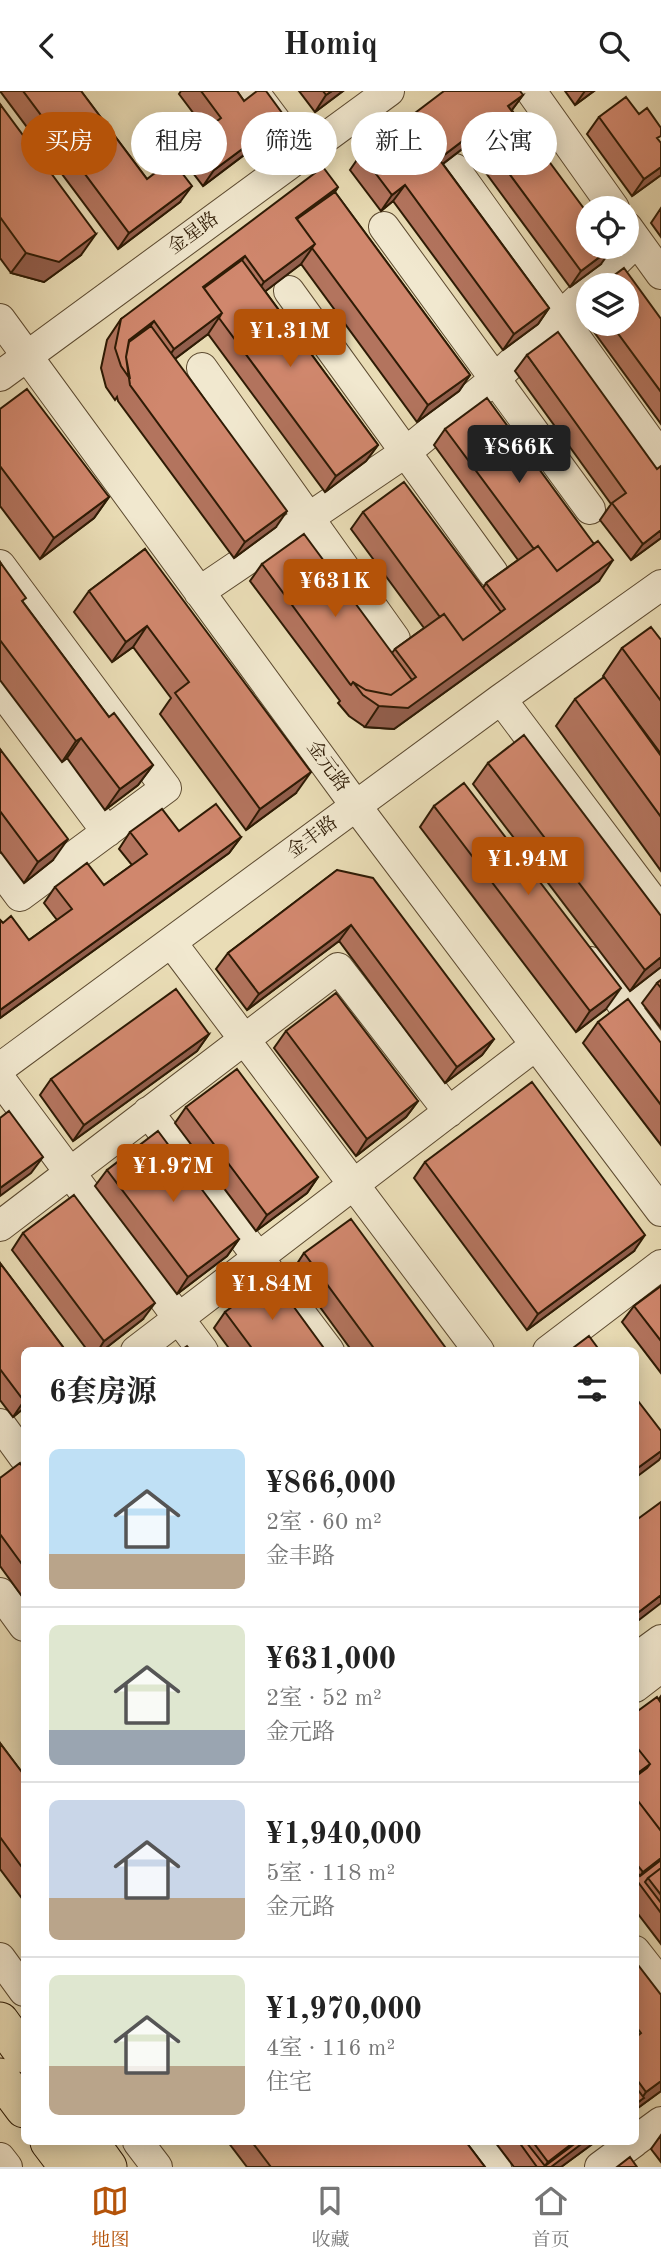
<!DOCTYPE html>
<html lang="zh">
<meta charset="utf-8">
<style>
body{margin:0;font-family:"Old Standard TT","Noto Serif SC",serif;background:#f2f2f2;color:#222;height:100vh;display:flex;flex-direction:column;font-size:26px;white-space:nowrap}
*{box-sizing:border-box;margin:0}
p{font-size:23px;color:#767676}
.icon{flex:none;width:38px;height:38px;fill:none;stroke:currentColor;stroke-width:2;stroke-linecap:round;stroke-linejoin:round}
.map{position:relative;flex:1;overflow:hidden}
.drawer{position:absolute;left:21px;top:1256px;width:618px;height:798px;display:flex;flex-direction:column;background:#fff;border-radius:10px;box-shadow:0 4px 18px #0003}
.drawer>*{flex:none}
.guide{position:absolute;left:21px;top:21px;width:620px;height:63px;display:flex;gap:14px}
.fabs{position:absolute;left:576px;top:105px;display:grid;gap:14px}
.fabs a{display:grid;place-items:center;width:63px;height:63px;border-radius:50%;background:#fff;box-shadow:0 4px 18px #0003;font-size:35px}
.price{position:absolute;translate:-50% -60px;padding:0 16px;border-radius:7px;background:#b45309;color:#fff;font-size:23px;line-height:46px;filter:drop-shadow(0 2px 4px #0008)}
.price::after{content:'';position:absolute;left:50%;top:42px;width:21px;height:16px;margin-left:-10px;background:inherit;clip-path:polygon(0 0,100% 0,50% 100%)}
.price.selected{background:#222;color:#fff}
ul{padding:0;list-style:none}
li{display:flex;align-items:center;gap:21px;height:175px;padding:0 28px}
li+li{border-top:2px solid #e0e0e0}
li span{display:grid;place-items:center;flex:none;width:196px;height:140px;border-radius:10px;color:#555}
li>.icon{margin-inline-start:auto}
span .icon{width:84px;height:84px;fill:#fffc;stroke-width:1}
li b{font-size:30px}
h2{display:flex;justify-content:space-between;align-items:center;height:84px;padding:0 28px;font-size:30px}
.pill{padding:0 24px;border-radius:32px;background:#fff;box-shadow:0 4px 18px #0003;font-size:24px;line-height:63px}
.pill.selected{background:#b45309;color:#fff}
header{display:flex;justify-content:space-between;align-items:center;height:91px;padding:0 28px;background:#fff;font-size:32px;font-weight:800}
.dock{display:flex;justify-content:space-around;align-items:center;height:98px;border-top:2px solid #e0e0e0;background:#fff;font-size:19px;color:#767676}
.dock a{display:grid;justify-items:center;gap:4px}
.dock .selected{color:#b45309}
.map>svg:first-child{display:block}
</style>
<header><svg class="icon" aria-label="back" viewBox="0 0 24 24"><path d="M15 5l-7 7 7 7"/></svg>Homiq<svg class="icon" aria-label="search" viewBox="0 0 24 24"><circle cx="10" cy="10" r="6"/><path d="M15 15l6 6"/></svg></header>
<div class="map">
<svg width="661" height="2076" viewBox="0 0 661 2076">
<rect width="100%" height="100%" fill="#e9dcb5"/>
<filter id="stains"><feTurbulence type="fractalNoise" baseFrequency=".00286" numOctaves="4"/><feColorMatrix values="0 0 0 0 .2 0 0 0 0 .09 0 0 0 0 .02 0 0 0 .5 -.17"/></filter>
<radialGradient id="worn" r=".72"><stop offset=".6" stop-color="#630" stop-opacity="0"/><stop offset="1" stop-color="#630" stop-opacity=".3"/></radialGradient>
<g fill="none" stroke-linecap="round" stroke-linejoin="round">
<defs>
<path id="minor" d="M253 0 301 64
M531 0 614 117
M455 78 661 366
M384 136 590 418
M627 136 661 183
M592 194 637 150
M289 200 493 482
M0 228 356 715 661 1120
M202 277 395 548
M0 285 389 0
M0 474 166 697 20 805 0 778
M199 501 406 361 495 288 588 199
M0 598 107 741
M501 608 661 821
M171 851 479 1260
M591 871 661 965
M624 914 661 885
M0 977 501 608 661 494
M0 988 203 1260
M148 1021 329 1260
M0 1135 338 877 449 1021
M136 1260 536 954
M548 1260 661 1174
M0 1333 24 1366
M0 1502 24 1535
M635 1568 661 1549
M635 1596 661 1576
M635 1860 661 1893
M0 1867 24 1900
M635 2050 661 2031
M138 2051 157 2076
M478 2051 496 2076
M0 2067 7 2076
M600 2076 634 2051"/>
<path id="major" d="M0 1930 24 1963
M0 1986 24 2018
M49 2051 68 2076
M90 2051 108 2076"/>
</defs>
<use href="#minor" stroke="#5d4b31" stroke-width="32"/>
<use href="#major" stroke="#2e1b05" stroke-width="39"/>
<use href="#minor" stroke="#f1e8cf" stroke-width="30"/>
<use href="#major" stroke="#e9dcb5" stroke-width="37"/>
</g>
<path fill="#b3745e" stroke="#2e1b05" stroke-width="2" d="M0 0H81L147 88 180 111 118 158Z
M181 0H237L244 10 273 42 203 95 180 65 192 49 206 39 179 3Z
M299 0H343L315 21Z
M565 0H594L575 14Z
M523 4 512 19 601 173 570 196 466 55 443 73 549 217 538 233 503 259 393 110 381 120 350 79 361 63Z
M0 13 81 164 44 191 11 182 0 167Z
M639 23 659 50 661 84 632 105 587 43 599 26Z
M338 96 335 101 470 284 459 300 417 331 301 173 265 200 378 354 366 370 325 401 208 243 175 268 276 436 234 467 118 310 117 306 115 309 106 296 101 277 107 249 121 228Z
M661 117V146L651 132Z
M588 205V233H626L661 228V333L578 219Z
M527 264 661 447 631 469 600 429 611 413 515 280Z
M0 318 109 406 94 427 40 468 0 415Z
M445 338 599 490 394 638 365 636 349 625 338 612 340 610 250 490 262 473 392 562 395 558 424 537 351 438 363 421 483 497 486 492 518 469 434 354Z
M145 458 296 702 246 739 160 623 171 607 133 556 112 571 74 521 89 500Z
M0 471 23 511 109 626 153 674 138 694 105 719 67 667 62 671 0 589Z
M661 549V663L603 585 622 557Z
M575 608 661 665V780L556 635Z
M0 658 53 769 24 792 0 760Z
M488 672 661 876 630 900 473 693Z
M434 715 606 918 576 941 420 736Z
M179 740 241 746 229 762 0 927V829L3 832 29 849 57 829 44 812 55 796 104 794 132 774 119 758 130 741Z
M337 779 494 948 482 964 445 992 339 850 247 919 216 878 228 862Z
M661 889V937L642 912 657 892Z
M598 931 661 952V1054L583 952Z
M286 940 418 1010 406 1026 356 1065 274 957Z
M209 943 197 960 73 1050 40 1004 51 988Z
M186 1016 318 1086 307 1102 256 1140 175 1032Z
M425 1071 634 1160 527 1239 414 1087Z
M107 1079 239 1148 227 1165 177 1203 95 1095Z
M23 1142 143 1228 102 1260H88L12 1159Z
M304 1162 448 1260H352L293 1179Z
M0 1172 66 1260 24 1317 13 1326 0 1309Z
M661 1195V1282L622 1231 634 1215Z
M225 1221 326 1260H231L214 1237Z
M24 1378V1508L0 1475V1387Z
M661 1605V1853L635 1819V1622L658 1609Z
M0 1652 24 1684V1810L0 1778Z
M635 1870 661 2000 635 2019Z
M661 2044V2071L651 2058Z
M228 2051H466L485 2076H247Z
M495 2051H595L561 2076H514Z"/>
<path fill="#925e4c" stroke="#2e1b05" stroke-width="2" d="M332 0H343L315 21 326 4Z
M585 0H594L575 14Z
M523 4 511 20 508 15Z
M285 26 273 42 203 95 214 79Z
M477 39 466 55 428 84 439 68Z
M661 76V84L632 105 644 88Z
M405 94 393 110 381 120 392 104Z
M192 95 180 111 118 158 129 142Z
M338 96 324 117 293 131 296 127Z
M96 143 81 164 44 191 11 182 26 162Z
M315 153 301 173 250 212 264 191Z
M613 156 601 173 570 196 581 180Z
M245 165 230 186 204 205 203 196Z
M549 217 538 233 503 259 514 243Z
M222 222 208 243 160 279 174 258Z
M154 230 139 251 126 253 129 249Z
M470 284 459 300 417 331 428 314Z
M378 354 366 370 325 401 336 385Z
M109 406 94 427 40 468 54 447Z
M287 420 276 436 234 467 245 451Z
M661 439V447L631 469 643 453Z
M613 469 599 490 394 638 365 636 379 615Z
M147 535 133 556 112 571 126 551Z
M81 647 67 667 62 671 76 650Z
M153 674 138 694 105 719 120 698Z
M311 681 296 702 246 739 260 718Z
M241 746 229 762 0 927V919Z
M68 748 53 769 24 792 38 771Z
M351 834 339 850 247 919 259 903Z
M661 866V876L630 900 645 879Z
M621 897 606 918 576 941 590 920Z
M209 943 197 960 73 1050 84 1034Z
M494 948 482 964 445 992 457 976Z
M418 1010 406 1026 356 1065 367 1048Z
M43 1066 31 1082 0 1105V1097Z
M318 1086 307 1102 256 1140 267 1124Z
M645 1144 634 1160 527 1239 538 1223Z
M239 1148 227 1165 177 1203 188 1186Z
M155 1212 143 1228 102 1260H98L104 1250Z
M24 1310V1317L13 1326Z
M661 1360V1366L659 1369 635 1387V1379Z
M661 1504V1512L635 1532V1524Z
M661 1767V1776L637 1789 643 1781Z
M661 1990V2000L635 2019V2013L640 2010 646 2001Z
M574 2051H595L561 2076H544L548 2071Z"/>
<path fill="#d0876d" stroke="#2e1b05" stroke-width="2" d="M23 0H81L147 88 172 69 192 95 129 142Z
M201 0H237L244 10 257 0H266L285 26 214 79 192 49 221 27Z
M323 0H332L326 4Z
M444 0H520L523 4 508 15 588 123V156H613L581 180 477 39 439 68 549 217 514 243 405 94 392 104 361 63Z
M626 6 639 23 647 17 661 37V45L657 47 661 52V76L644 88 599 26Z
M0 13 96 143 59 171 26 162 0 126Z
M323 76 338 96 296 127 315 153 264 191 245 165 203 196 222 222 174 258 154 230 129 249 126 266 130 288 121 275 115 257 121 228Z
M335 101 470 284 428 314 312 157 315 153 297 128Z
M242 169 378 354 336 385 219 227 222 222 204 197Z
M624 177 661 228V301L611 233H626V194H601Z
M151 235 287 420 245 451 130 294 126 266 129 251Z
M558 241 657 378 661 375V439L643 453 612 412 626 402 527 264Z
M27 298 109 406 54 447 0 375V318Z
M487 307 594 453 557 480 538 455 534 458 445 338Z
M404 391 501 521 463 549 444 523 440 526 363 421Z
M304 443 412 589 391 604 366 599 353 591 351 594 350 593 262 473Z
M598 450 613 469 408 617 379 615 363 604 353 591 366 599 391 604 416 586 395 558 444 523 463 549 505 518 486 492 538 455 557 480Z
M145 458 311 681 260 718 175 602 189 591 147 535 126 551 89 500Z
M0 471 26 507 22 510 109 626 114 622 153 674 120 698 81 647 76 650 0 549Z
M651 536 661 549V610L622 557Z
M604 586 661 665V726L575 608Z
M524 644 661 825V866L645 879 488 672Z
M0 658 68 748 38 771 0 720Z
M464 692 621 897 590 920 434 715Z
M216 713 241 746 0 919V829L3 832 11 825 29 849 72 818 55 796 87 772 104 794 147 763 130 741 162 718 179 740Z
M337 779 373 787 494 948 457 976 351 834 259 903 228 862Z
M661 889V897L657 892Z
M176 898 209 943 84 1034 51 988Z
M336 902 418 1010 367 1048 286 940Z
M628 908 661 952V1014L598 931Z
M237 978 318 1086 267 1124 186 1016Z
M532 991 645 1144 538 1223 425 1071Z
M9 1020 43 1066 0 1097V1027Z
M158 1040 239 1148 188 1186 107 1079Z
M74 1104 155 1212 104 1250 23 1142Z
M351 1128 448 1260H376L304 1162Z
M0 1172 66 1260H24V1310L0 1278Z
M272 1186 326 1260H254L225 1221Z
M661 1195V1250L634 1215Z
M589 1245 600 1260H569Z
M187 1255 191 1260H180Z
M635 1306 661 1340V1360L635 1379Z
M20 1372 24 1378V1476L0 1443V1387Z
M661 1411V1504L635 1524V1430Z
M657 1606 661 1612V1740L635 1706V1686L647 1677 650 1673 635 1654V1622Z
M0 1652 24 1684V1779L0 1746Z
M635 1654 650 1673 635 1684Z
M635 1706 661 1740V1767L643 1781 635 1771Z
M661 1769V1777L648 1787 645 1791 661 1812V1822L635 1787V1779L640 1785Z
M661 1777V1804L648 1787Z
M635 1870 661 1904V1990L646 2001 635 1986V1947L641 1942 635 1934Z
M635 1995 644 2007 635 2013Z
M252 2051H466L485 2076H271Z
M519 2051H526L545 2075 577 2051H584L551 2076H537Z
M533 2051H574L548 2071Z
M630 2066 637 2076H617Z"/>
<g text-anchor="middle" dominant-baseline="central" stroke-width="5" stroke-linejoin="round" paint-order="stroke">
<g font-size="19" fill="#2e1b05" stroke="#f1e8cf">
<text transform="translate(194 143) rotate(-36)">金星路</text>
<text transform="translate(327 676) rotate(54)">金元路</text>
<text transform="translate(313 747) rotate(-36)">金丰路</text>
</g>
</g>
<rect width="100%" height="100%" filter="url(#stains)"/>
<rect width="100%" height="100%" fill="url(#worn)"/>
</svg>
<div class="fabs">
<a><svg class="icon" aria-label="locate" viewBox="0 0 24 24"><circle cx="12" cy="12" r="6"/><path d="M12 2v4M12 18v4M2 12h4M18 12h4"/></svg></a>
<a><svg class="icon" aria-label="layers" viewBox="0 0 24 24"><path d="M12 4l9 5-9 5-9-5zM3 14l9 5 9-5"/></svg></a>
</div>
<b class="price" style="left:290px;top:278px">¥1.31M</b>
<b class="price selected" style="left:519px;top:394px">¥866K</b>
<b class="price" style="left:335px;top:528px">¥631K</b>
<b class="price" style="left:528px;top:806px">¥1.94M</b>
<b class="price" style="left:173px;top:1113px">¥1.97M</b>
<b class="price" style="left:272px;top:1231px">¥1.84M</b>
<div class="guide">
<a class="pill selected">买房</a>
<a class="pill">租房</a>
<a class="pill">筛选</a>
<a class="pill">新上</a>
<a class="pill">公寓</a>
</div>
<section class="drawer">
<h2>6套房源<svg class="icon" aria-label="filters" viewBox="0 0 24 24"><path d="M4 7h16M4 17h16"/><circle cx="9" cy="7" r="2"/><circle cx="15" cy="17" r="2"/></svg></h2>
<ul>
<li><span style="background:linear-gradient(#bfe0f5 75%,#b9a48a 0)"><svg class="icon" aria-label="home" viewBox="0 0 24 24"><path d="M3 11l9-7 9 7M6 9v11h12V9"/></svg></span><div><b>¥866,000</b><p>2室 · 60 m²</p><p>金丰路</p></div></li>
<li><span style="background:linear-gradient(#dfe7d0 75%,#9aa5b1 0)"><svg class="icon" aria-label="home" viewBox="0 0 24 24"><path d="M3 11l9-7 9 7M6 9v11h12V9"/></svg></span><div><b>¥631,000</b><p>2室 · 52 m²</p><p>金元路</p></div></li>
<li><span style="background:linear-gradient(#c9d6e8 70%,#b9a48a 0)"><svg class="icon" aria-label="home" viewBox="0 0 24 24"><path d="M3 11l9-7 9 7M6 9v11h12V9"/></svg></span><div><b>¥1,940,000</b><p>5室 · 118 m²</p><p>金元路</p></div></li>
<li><span style="background:linear-gradient(#dfe7d0 65%,#b9a48a 0)"><svg class="icon" aria-label="home" viewBox="0 0 24 24"><path d="M3 11l9-7 9 7M6 9v11h12V9"/></svg></span><div><b>¥1,970,000</b><p>4室 · 116 m²</p><p>住宅</p></div></li>
</ul>
</section>
</div>
<nav class="dock">
<a class="selected"><svg class="icon" aria-label="map" viewBox="0 0 24 24"><path d="M3 6l6-2 6 2 6-2v14l-6 2-6-2-6 2zM9 4v14M15 6v14"/></svg>地图</a>
<a><svg class="icon" aria-label="saved" viewBox="0 0 24 24"><path d="M7 4h10v16l-5-4-5 4z"/></svg>收藏</a>
<a><svg class="icon" aria-label="home" viewBox="0 0 24 24"><path d="M3 11l9-7 9 7M6 9v11h12V9"/></svg>首页</a>
</nav>
